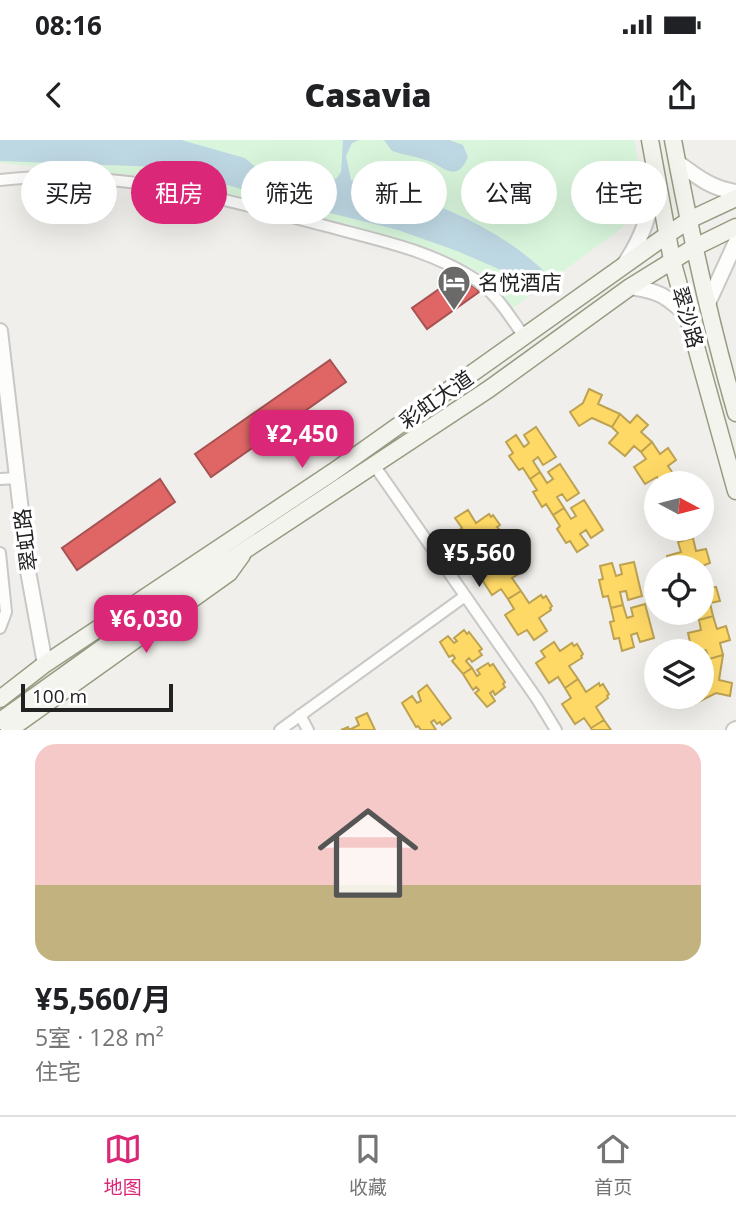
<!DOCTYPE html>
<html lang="zh">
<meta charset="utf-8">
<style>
body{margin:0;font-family:"Open Sans","Noto Sans SC",sans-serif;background:#f6f6f6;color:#202124;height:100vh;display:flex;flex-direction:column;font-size:26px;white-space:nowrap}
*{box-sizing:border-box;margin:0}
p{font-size:23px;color:#757577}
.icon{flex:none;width:38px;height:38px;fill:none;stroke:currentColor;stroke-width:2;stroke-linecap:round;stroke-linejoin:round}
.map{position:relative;height:590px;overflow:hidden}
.panel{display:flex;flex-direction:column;background:#fff;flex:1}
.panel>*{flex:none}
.guide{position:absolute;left:21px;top:21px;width:695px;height:63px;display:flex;gap:14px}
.needle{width:46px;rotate:97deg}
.controls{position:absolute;left:644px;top:331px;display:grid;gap:14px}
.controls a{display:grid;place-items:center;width:70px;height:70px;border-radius:50%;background:#fff;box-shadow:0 7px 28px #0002;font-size:35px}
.scale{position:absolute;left:21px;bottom:18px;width:152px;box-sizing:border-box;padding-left:7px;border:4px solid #222;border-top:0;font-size:19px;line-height:24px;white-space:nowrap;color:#222;-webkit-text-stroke:5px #fff;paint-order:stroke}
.price{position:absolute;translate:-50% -60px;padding:0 16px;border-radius:14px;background:#db2777;color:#fff;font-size:23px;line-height:46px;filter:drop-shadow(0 2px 4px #0008)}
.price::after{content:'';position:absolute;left:50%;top:42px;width:21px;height:16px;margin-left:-10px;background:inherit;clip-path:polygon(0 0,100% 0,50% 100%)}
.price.selected{background:#222;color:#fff}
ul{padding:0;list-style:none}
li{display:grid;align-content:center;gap:14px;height:371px;padding:0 35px}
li+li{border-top:2px solid #e0e0e0}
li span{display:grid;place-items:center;height:217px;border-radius:21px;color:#555}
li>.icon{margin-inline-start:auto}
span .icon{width:126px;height:126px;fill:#fffc;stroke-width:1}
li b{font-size:30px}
.pill{padding:0 24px;border-radius:32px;background:#fff;box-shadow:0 7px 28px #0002;font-size:24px;line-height:63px}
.pill.selected{background:#db2777;color:#fff}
.status{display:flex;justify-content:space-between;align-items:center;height:49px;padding:0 35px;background:#fff;direction:ltr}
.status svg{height:19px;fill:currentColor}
header{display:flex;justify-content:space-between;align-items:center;height:91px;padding:0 35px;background:#fff;font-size:32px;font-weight:800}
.menu{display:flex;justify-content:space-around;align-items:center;height:98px;border-top:2px solid #e0e0e0;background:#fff;font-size:19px;color:#757577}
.menu a{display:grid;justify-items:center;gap:4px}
.menu .selected{color:#db2777}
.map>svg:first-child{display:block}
</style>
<div class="status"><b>08:16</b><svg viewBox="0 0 49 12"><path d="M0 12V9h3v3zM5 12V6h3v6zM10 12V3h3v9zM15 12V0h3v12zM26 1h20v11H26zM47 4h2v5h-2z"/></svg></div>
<header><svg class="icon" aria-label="back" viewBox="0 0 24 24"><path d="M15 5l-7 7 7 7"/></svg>Casavia<svg class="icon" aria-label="share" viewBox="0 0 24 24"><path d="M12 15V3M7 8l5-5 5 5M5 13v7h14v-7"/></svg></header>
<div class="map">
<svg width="736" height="590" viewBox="0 0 736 590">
<rect width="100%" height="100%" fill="#f0efeb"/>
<path fill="#d9f6dc" d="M0 0H634L642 38 639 61 622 88 510 170 497 150 479 132 452 119 385 97 168 38 0 23Z"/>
<path fill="#bed8e3" d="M0 0H181L245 18 260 31 274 30 336 39 341 32 343 0H359L352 3 346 16 351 40C364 41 376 46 388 49 447 66 509 94 552 139L529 156 501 130 457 111 398 90 274 59 194 35 159 27 0 21Z
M384 0H449L463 5 468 17C456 46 442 24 426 20 415 16 403 15 392 11Z"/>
<path fill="#ffd966" stroke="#bda252" stroke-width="2" d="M589 249 602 255 598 264 620 274 612 287 592 278 579 286 570 272 583 263Z
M620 274 630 283 637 275 648 285 641 292 652 302 641 312 634 306 625 316 609 303 618 293 612 287Z
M536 287 556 317 543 325 538 317 533 321 540 332 530 339 523 328 519 330 509 316 513 313 506 302 516 295 524 307 529 303 524 295Z
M652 302 660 314 668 308 676 320 668 326 676 338 661 343 657 337 645 344 634 327 646 319 641 312Z
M560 324 579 353 567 361 562 354 557 357 564 368 553 375 546 364 542 367 533 352 537 350 530 339 540 332 547 343 553 339 548 332Z
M584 360 603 390 591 398 586 390 580 394 588 405 577 412 570 401 566 403 557 389 560 386 553 375 564 368 571 379 576 376 571 368Z
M468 370 476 383 489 374 491 377 493 375 500 385 497 387 499 389 486 398 494 410 481 419 475 409 466 415 453 394 462 388 455 378Z
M693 398 696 411 706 409 710 423 700 427H670L667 416 681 412 678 402Z
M494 410 503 423 515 415 517 417 520 415 526 425 523 427 525 430 512 438 521 451 508 459 501 449 492 455 479 435 488 429 481 419Z
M634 422 642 456 628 460 626 451 620 452 623 465 611 468 608 456 603 457 599 440 603 439 600 426 612 423 616 436 622 434 620 425Z
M703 437 706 449 716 447 720 461 710 463 713 476 699 480 697 472H702Z
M521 451 529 463 541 455 543 458 546 456 552 466 550 468 551 470 539 478 547 491 534 500 527 490 518 495 505 475 514 469 508 459Z
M645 464 654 498 640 502 637 493 631 495 634 507 622 511 619 498 614 499 610 482 614 481 611 468 623 465 627 478 633 476 631 468Z
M713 476 717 489 726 486 730 500 720 503 723 515 709 519 706 510 692 511 688 493 701 490 699 480Z
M464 490 467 494 469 492 482 509 479 511 482 515 472 522 469 518 466 521 472 528 463 534 452 521 455 518 453 515 449 517 440 502 448 496 454 503 457 501 454 498Z
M554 502 560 511 572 503 574 506 577 504 583 514 581 516 582 518 569 526 578 539 565 548 558 537 549 543 536 523 545 517 541 511Z
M723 515 719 540 732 543 730 556 716 553 694 564 691 556H702V545L704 544 709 519Z
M488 523 490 526 493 524 505 542 503 544 505 547 495 555 493 551 490 553 495 561 487 567 475 553 479 550 476 547 473 550 463 534 472 528 477 536 480 534 477 530Z
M578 539 586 552 599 543 600 546 603 544 609 554 607 556 608 558 596 567 604 580 591 588 584 578 575 584 562 564 571 558 565 548Z
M427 545 451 578 442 585 440 582 437 584 434 580 431 582 436 590H421L418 586 416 587 402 563 412 556 417 563 421 561 418 552Z
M367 573 375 590H341L348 587 349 590 359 585 356 578Z
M604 580 611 590H592L591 588Z"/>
<path fill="#e06666" stroke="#a75252" stroke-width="2" d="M455 138 475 147 479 152 427 189 412 168Z
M330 220 346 242 211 337 195 314Z
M160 339 175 362 77 430 62 408Z"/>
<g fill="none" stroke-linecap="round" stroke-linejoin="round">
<defs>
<path id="minor" d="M0 40C113 27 218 58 326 86 377 100 431 110 476 140 497 154 509 176 524 196
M374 325 537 559 556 590
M0 339 18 338
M0 413 6 472 0 488
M300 575 308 590
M280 590 465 456"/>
<path id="tertiary" d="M677 22C696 36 712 49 736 52
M625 123C643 98 650 71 657 41
M630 147C660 151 666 156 688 176
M708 163 736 102
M0 191 28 431 45 524
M734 590 736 589"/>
<path id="secondary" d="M650 0 672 120 736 351
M673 0C690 91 710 183 736 273
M0 559 45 524 333 332 667 95 689 80 736 58
M0 581 165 463 489 249 630 147 693 108 736 87
M9 590 229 433 242 415"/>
</defs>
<use href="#minor" stroke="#c9c8c7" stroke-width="14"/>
<use href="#tertiary" stroke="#c9c8c7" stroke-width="18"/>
<use href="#secondary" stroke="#969b81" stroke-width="19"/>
<use href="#minor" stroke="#fdfdfc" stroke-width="10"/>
<use href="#tertiary" stroke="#fdfdfc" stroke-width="14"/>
<use href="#secondary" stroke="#f3f4ed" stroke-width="16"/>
</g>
<defs>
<symbol id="hotel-pin" viewBox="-11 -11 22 30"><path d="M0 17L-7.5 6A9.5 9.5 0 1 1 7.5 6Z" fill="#6a6a68" stroke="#fff"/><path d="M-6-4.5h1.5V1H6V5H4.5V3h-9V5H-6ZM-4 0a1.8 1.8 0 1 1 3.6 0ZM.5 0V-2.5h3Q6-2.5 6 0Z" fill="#fff"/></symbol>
</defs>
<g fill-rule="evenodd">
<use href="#hotel-pin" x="435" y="123" width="38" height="52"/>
</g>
<g text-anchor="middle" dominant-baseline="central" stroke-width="7" stroke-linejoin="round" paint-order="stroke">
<g font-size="21" fill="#222" stroke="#fff" text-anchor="start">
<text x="478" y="142">名悦酒店</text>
</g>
<g font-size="21" fill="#222" stroke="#fff">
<text transform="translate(688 177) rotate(74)">翠沙路</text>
<text transform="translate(436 259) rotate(-35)">彩虹大道</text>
<text transform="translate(25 400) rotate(-97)">翠虹路</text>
</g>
</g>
</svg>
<div class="controls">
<a><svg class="needle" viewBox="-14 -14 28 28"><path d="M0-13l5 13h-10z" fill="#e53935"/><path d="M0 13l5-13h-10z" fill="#757577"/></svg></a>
<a><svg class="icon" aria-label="locate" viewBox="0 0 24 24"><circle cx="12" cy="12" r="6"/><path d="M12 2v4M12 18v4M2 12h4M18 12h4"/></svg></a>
<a><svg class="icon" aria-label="layers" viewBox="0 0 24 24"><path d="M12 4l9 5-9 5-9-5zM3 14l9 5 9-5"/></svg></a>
</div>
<div class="scale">100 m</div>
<b class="price" style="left:302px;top:330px">¥2,450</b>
<b class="price selected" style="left:479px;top:449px">¥5,560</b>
<b class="price" style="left:146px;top:515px">¥6,030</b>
<div class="guide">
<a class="pill">买房</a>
<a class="pill selected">租房</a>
<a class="pill">筛选</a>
<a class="pill">新上</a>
<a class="pill">公寓</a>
<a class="pill">住宅</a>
</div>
</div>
<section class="panel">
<ul>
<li><span style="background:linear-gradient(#f6c9c9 65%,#c2b280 0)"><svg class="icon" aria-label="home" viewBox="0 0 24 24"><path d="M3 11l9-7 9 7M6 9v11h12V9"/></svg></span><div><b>¥5,560/月</b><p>5室 · 128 m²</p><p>住宅</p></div></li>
</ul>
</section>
<nav class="menu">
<a class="selected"><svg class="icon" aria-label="map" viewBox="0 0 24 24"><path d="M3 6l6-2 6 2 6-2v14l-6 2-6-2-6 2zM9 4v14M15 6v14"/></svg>地图</a>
<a><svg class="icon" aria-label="saved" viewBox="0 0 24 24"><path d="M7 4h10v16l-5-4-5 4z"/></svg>收藏</a>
<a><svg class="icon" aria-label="home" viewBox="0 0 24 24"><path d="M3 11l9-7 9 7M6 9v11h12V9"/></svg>首页</a>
</nav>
